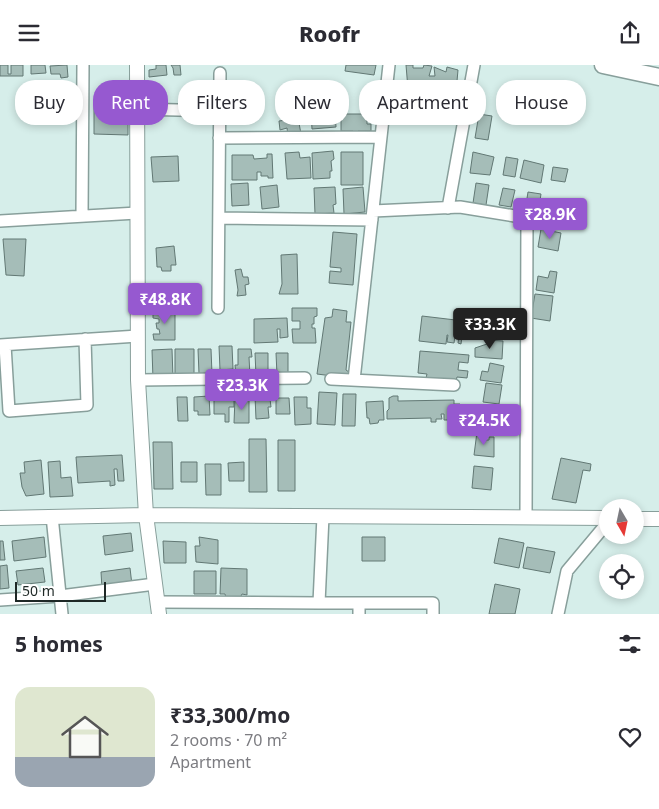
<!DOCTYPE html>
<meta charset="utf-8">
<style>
body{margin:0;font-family:"Noto Sans",sans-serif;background:#f2f2f3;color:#2b2b33;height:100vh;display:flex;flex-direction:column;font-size:19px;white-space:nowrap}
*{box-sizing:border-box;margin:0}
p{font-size:16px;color:#7c7c81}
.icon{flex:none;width:28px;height:28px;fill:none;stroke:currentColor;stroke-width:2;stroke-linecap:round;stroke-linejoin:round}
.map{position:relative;height:549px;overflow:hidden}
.details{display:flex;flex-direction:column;background:#fff;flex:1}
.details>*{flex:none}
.banner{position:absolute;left:15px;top:15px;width:630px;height:45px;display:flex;gap:10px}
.needle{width:32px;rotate:171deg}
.fabs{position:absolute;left:599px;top:434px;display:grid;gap:10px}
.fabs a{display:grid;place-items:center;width:45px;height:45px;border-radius:50%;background:#fff;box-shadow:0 2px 8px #0003;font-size:25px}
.scale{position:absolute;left:15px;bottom:12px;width:91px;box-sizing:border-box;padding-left:5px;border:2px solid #1e2826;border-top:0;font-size:14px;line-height:18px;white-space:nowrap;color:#1e2826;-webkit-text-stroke:4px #fff;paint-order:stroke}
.price{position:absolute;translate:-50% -42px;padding:0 11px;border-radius:5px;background:#9659d0;color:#fff;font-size:16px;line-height:32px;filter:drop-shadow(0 1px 2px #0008)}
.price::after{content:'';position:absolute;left:50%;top:30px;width:15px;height:11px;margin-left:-8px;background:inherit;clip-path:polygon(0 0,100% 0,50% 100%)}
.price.active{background:#222;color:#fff}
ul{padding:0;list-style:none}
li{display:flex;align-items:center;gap:15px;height:125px;padding:0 15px}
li+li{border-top:1px solid #e1e1e2}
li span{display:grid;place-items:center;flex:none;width:140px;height:100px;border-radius:15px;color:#555}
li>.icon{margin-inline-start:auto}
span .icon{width:60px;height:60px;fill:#fffc;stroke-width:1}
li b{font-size:21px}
h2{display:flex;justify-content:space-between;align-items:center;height:60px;padding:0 15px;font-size:21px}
.pill{padding:0 18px;border-radius:20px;background:#fff;box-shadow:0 2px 8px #0003;font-size:18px;line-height:45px}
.pill.active{background:#9659d0;color:#fff}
header{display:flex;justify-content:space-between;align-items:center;height:65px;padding:0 15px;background:#fff;font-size:22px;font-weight:800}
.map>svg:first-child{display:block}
</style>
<header><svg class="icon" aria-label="menu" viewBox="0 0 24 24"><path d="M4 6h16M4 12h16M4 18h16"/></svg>Roofr<svg class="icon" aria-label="share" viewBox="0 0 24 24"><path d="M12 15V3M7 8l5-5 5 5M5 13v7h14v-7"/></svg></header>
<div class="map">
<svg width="659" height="549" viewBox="0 0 659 549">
<rect width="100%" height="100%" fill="#d6eeea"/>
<path fill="#a5bdb8" stroke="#627874" d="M0 0H8V9H11V0H23V11H0Z
M31 0H45L46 8 31 9Z
M67 0 68 12 61 13 60 9H51L50 1Z
M156 0H166L167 10 149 12V5L156 4Z
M171 0H180L181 10H174L173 3Z
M346 0H376L374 10 345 6Z
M406 0H413V3H423L424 0 432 1 429 11H435L434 2 446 7 447 2 458 5 457 16 454 17 453 21H456L454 31 451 28 448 44 442 42V40H439V34H433L434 26 429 23 428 32 410 35V24H408Z
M335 21 336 35H333L335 39 318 42 315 39 314 22Z
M299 22 300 29 306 30 307 35 302 36 303 40 285 43 283 29 289 28 288 24Z
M94 40 128 41V70L94 69Z
M299 44H304L306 57 299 58 301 69 288 71 287 63 280 65 279 56 286 55 284 46 292 45 293 49 300 48Z
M311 46H320V57L326 56 325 46H335L336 62 312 64Z
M341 49H367V59H371V66H358V69H353V66H341Z
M479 49 492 51 488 75 475 73Z
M333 86 334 94 331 96 332 106H330V113L313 114 312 88Z
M299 87 300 93 310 92 311 113 287 114 285 88Z
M341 87H363V120H341Z
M473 87 494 92 490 110 470 108Z
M267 89H272L273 113H268V111H261V107H257V115H232V90H253L254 94 267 93Z
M178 91 179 116 153 117 151 92Z
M506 92 518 94 515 112 503 110Z
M524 95 544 100 541 118 520 113Z
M553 102 568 104 565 117 551 115Z
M248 118 249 140 232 141 231 119Z
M476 118 489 120 486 140 473 138Z
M277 120 279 142 262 144 260 122Z
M335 122 336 139 333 140 334 148 315 149 314 123Z
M363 122 365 147 344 149 343 124Z
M503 123 515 125 511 142 499 140Z
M528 127 541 129 538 148 525 146Z
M547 134 562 136 560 154 545 152Z
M541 164 561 168 558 186 538 182Z
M333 167 357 169 353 220 329 218 330 206 341 207V203L330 202Z
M3 174H26L24 211 6 210Z
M174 181 176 200H171V206H162L161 202H157L156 183Z
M297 189 298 229H279L282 219 281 190Z
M241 204 243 212H248L249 219 245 220 246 230 237 231 238 225 235 205Z
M550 206 557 207 554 228 536 225 538 211 548 213Z
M535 229 553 231 550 256 531 253Z
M292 243H317V251L314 252V259H312V263H315L316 278H293L292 264H300V256H292Z
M333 244 347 246 346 257H351L346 305 349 307 348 313 317 309 325 253 332 252Z
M175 245V275H154L153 269H160L159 264H157L156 258H159V254L153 253V246Z
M422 251 464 256 461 279 458 278 459 271H455L454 278 447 277 448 270H447L446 279 419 276Z
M287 253 288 272 280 273V264H277L278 277 254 278V254Z
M487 275 503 276 502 294 475 292V283L487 279Z
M219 281H232L233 304 220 305Z
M172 284 173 313 153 314 152 285Z
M175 284H194V310H175Z
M198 284H211L212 309H199Z
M238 284H251L252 292H249L250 311H236L235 300H238Z
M420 286 469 290 468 298 459 297 458 305 468 306 467 313 457 312 456 316 426 313 427 309 418 308Z
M255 288H268V311H256Z
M276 288H288V310H277Z
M490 298 504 301 501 318 480 315 482 306 488 307Z
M486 318 502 320 499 339 483 337Z
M227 327H234V342H229V357H225V349H214V332H227Z
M319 327 337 328 335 360 317 359Z
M343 329H356L355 361H342Z
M209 331 210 350H198V346H194V332Z
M255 331H263L265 335 270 334 271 342H268L269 353 256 354Z
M393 331H398V336L454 335V339H460V355H456V359H450L449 355H444V349H441L442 354H436V357H431V353L387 354V346L389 344V333Z
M177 332H187L188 356H178Z
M294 332H307V343H311V359L295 360Z
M235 333H249V358H234Z
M276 333H289L290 349H276Z
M383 336 384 355H379L378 358 370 359 369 353H367L366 337Z
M485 344 498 346 495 363 482 361Z
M477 367 486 368V375H489V372H494V392L474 390Z
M249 374H266L267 427H249Z
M278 375H295V426H278Z
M153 377H172L173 424H154Z
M122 390 124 416H118L117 404H114L115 420 110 421V416L78 418 76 392Z
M561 393 591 399 590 406 583 405 576 438 552 434Z
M41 395 44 429 26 431 22 422 20 408H25L24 397Z
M60 396 61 413 71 412 73 431 50 432 48 397Z
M181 397H197V417H181Z
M244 397V416H229L228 398Z
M205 399H221V430H206Z
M474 401 493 403 491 425 472 423Z
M131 468 133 486 105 490 103 471Z
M44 472 46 492 14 496 12 476Z
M199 472 218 475V499L196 497 195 481H200Z
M362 472H385V496H362Z
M499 473 524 478 519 503 494 498Z
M0 476H3L5 495H0Z
M163 476 186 477V498H164Z
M527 482 555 487 550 508 523 503Z
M7 500 9 523 0 524V501Z
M43 503 45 517 18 520 16 506Z
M130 503 132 520 102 524 101 507Z
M221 503 247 504V530L242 529 240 533H226L225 529H220Z
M194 506H216V529H194Z
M495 519 520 524 515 549H489Z"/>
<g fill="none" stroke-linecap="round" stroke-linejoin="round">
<defs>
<path id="minor" d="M137 44 219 46
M219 73 381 72
M448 143 474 0
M373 146 460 142 527 153 526 453
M82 151 83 0
M219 153 372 155
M0 156 137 148
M218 243 220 8
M0 280 138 271
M5 280 9 346 87 340 85 274
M331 314 454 320
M138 315 305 313
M354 315 389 0
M52 451 62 549
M323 451 319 538H359V549
M0 535 60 531 155 519
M158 537 319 538
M359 538H433V549
M558 549 567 506 608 457"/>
<path id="tertiary" d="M137 0 138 315 146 450 159 549
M0 453 146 450 608 453
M635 454H659"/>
<path id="secondary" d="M603 0 659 12"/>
</defs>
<use href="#minor" stroke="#889f9b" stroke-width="14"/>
<use href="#tertiary" stroke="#889f9b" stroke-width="16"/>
<use href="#secondary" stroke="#889f9b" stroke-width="19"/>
<use href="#minor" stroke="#fff" stroke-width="11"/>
<use href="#tertiary" stroke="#fff" stroke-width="14"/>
<use href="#secondary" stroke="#fff" stroke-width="16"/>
</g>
</svg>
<div class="fabs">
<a><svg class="needle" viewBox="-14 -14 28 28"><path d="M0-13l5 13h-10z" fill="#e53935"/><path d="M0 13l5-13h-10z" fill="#7c7c81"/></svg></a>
<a><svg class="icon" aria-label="locate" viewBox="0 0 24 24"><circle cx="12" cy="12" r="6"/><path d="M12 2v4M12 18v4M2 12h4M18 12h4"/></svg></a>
</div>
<div class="scale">50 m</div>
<b class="price" style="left:550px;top:175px">₹28.9K</b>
<b class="price" style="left:165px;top:260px">₹48.8K</b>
<b class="price active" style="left:490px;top:285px">₹33.3K</b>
<b class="price" style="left:242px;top:346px">₹23.3K</b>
<b class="price" style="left:484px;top:381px">₹24.5K</b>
<div class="banner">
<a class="pill">Buy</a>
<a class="pill active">Rent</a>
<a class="pill">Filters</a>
<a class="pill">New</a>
<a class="pill">Apartment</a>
<a class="pill">House</a>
</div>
</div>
<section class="details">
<h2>5 homes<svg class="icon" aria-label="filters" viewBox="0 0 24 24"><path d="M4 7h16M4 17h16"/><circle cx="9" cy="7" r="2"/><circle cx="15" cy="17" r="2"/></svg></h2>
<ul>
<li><span style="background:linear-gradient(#dfe7d0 70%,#9aa5b1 0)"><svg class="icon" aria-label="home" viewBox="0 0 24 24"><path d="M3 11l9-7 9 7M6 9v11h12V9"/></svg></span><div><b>₹33,300/mo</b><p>2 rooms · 70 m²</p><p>Apartment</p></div><svg class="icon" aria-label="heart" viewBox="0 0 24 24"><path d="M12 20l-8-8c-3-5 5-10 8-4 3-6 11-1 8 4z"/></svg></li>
</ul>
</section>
